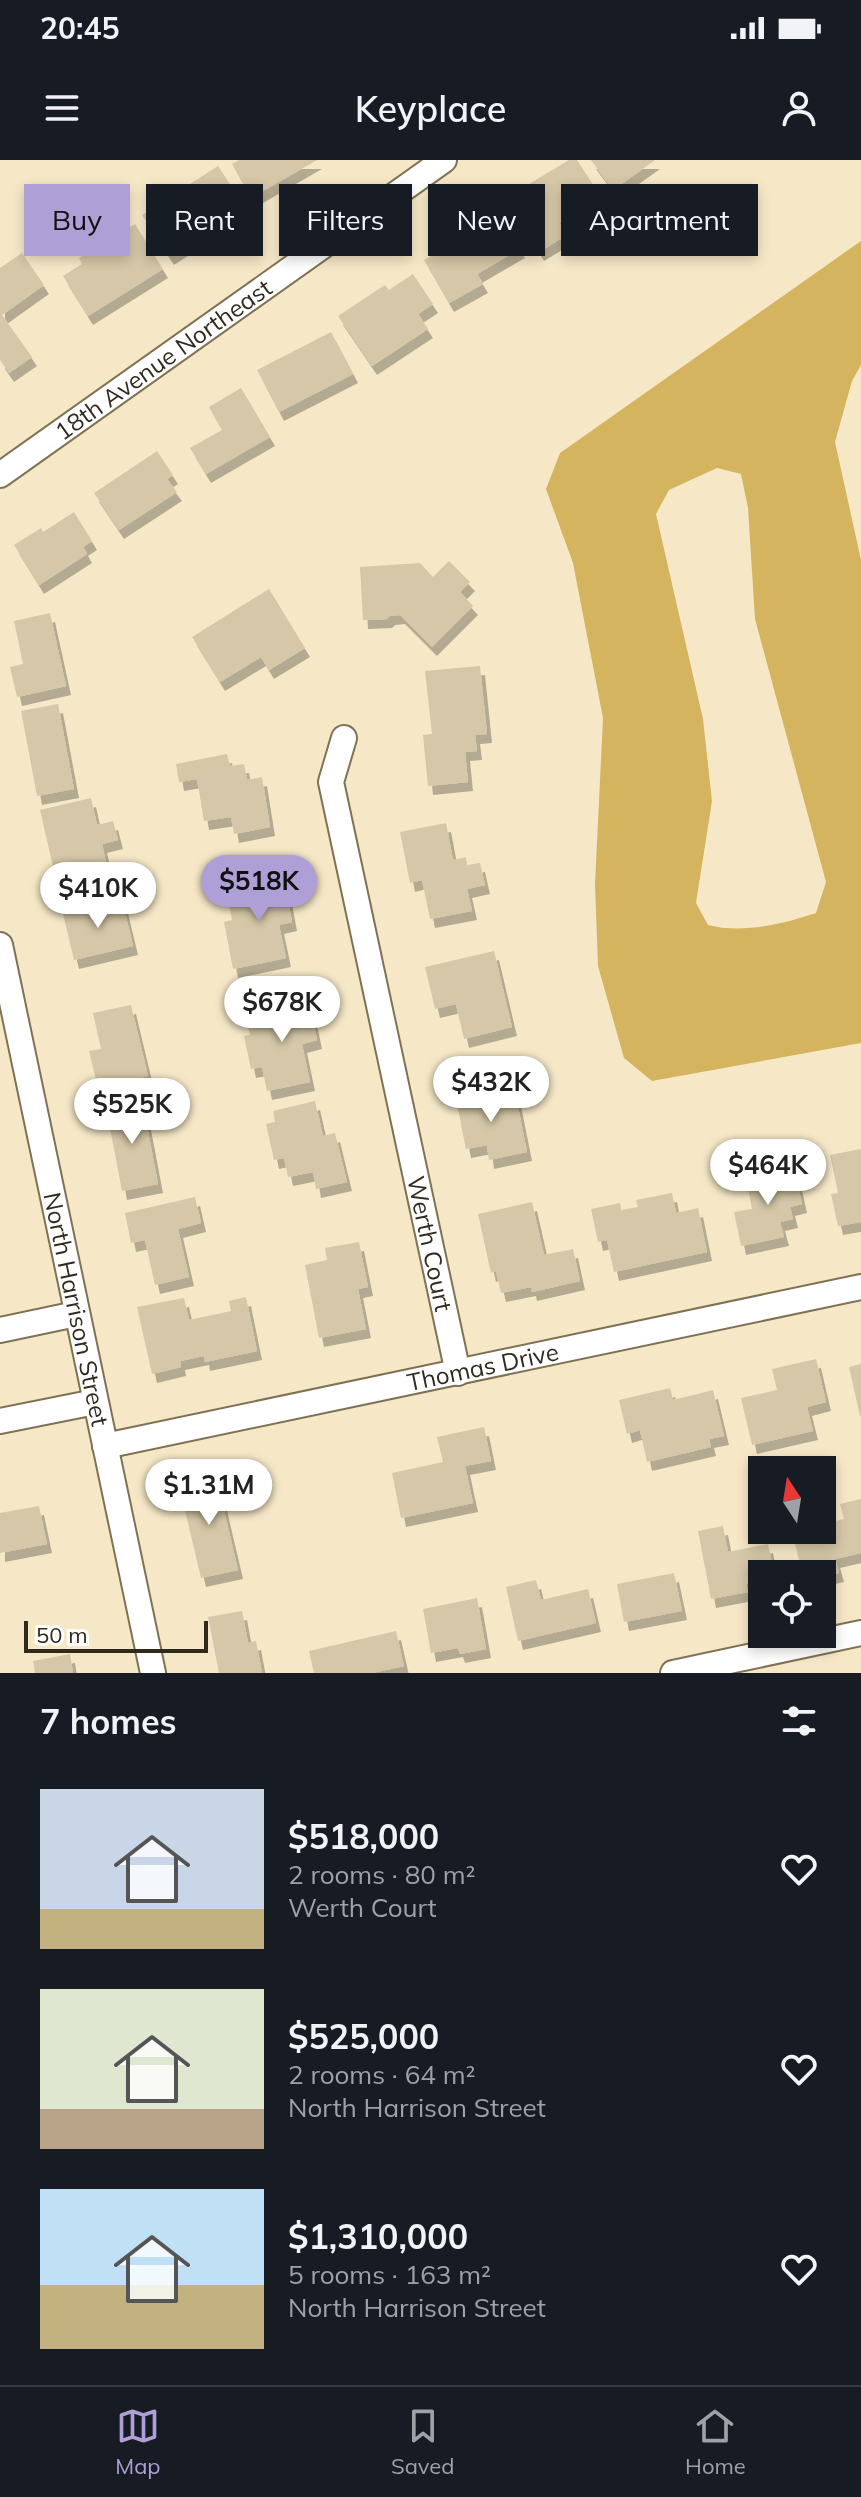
<!DOCTYPE html>
<meta charset="utf-8">
<style>
body{margin:0;font-family:Mulish,sans-serif;background:#20242c;color:#f1f3f6;height:100vh;display:flex;flex-direction:column;font-size:30px;white-space:nowrap}
*{box-sizing:border-box;margin:0}
p{font-size:26px;color:#9ea1a6}
.icon{flex:none;width:44px;height:44px;fill:none;stroke:currentColor;stroke-width:2;stroke-linecap:round;stroke-linejoin:round}
.map{position:relative;height:1513px;overflow:hidden}
.panel{display:flex;flex-direction:column;background:#171b24;flex:1}
.panel>*{flex:none}
.banner{position:absolute;left:24px;top:24px;width:814px;height:72px;display:flex;gap:16px}
.needle{width:52px;rotate:348deg}
.tools{position:absolute;left:748px;top:1296px;display:grid;gap:16px}
.tools a{display:grid;place-items:center;width:88px;height:88px;border-radius:0px;background:#171b24;box-shadow:0 4px 12px #0003;font-size:40px}
.scale{position:absolute;left:24px;bottom:20px;width:184px;box-sizing:border-box;padding-left:8px;border:4px solid #302a1e;border-top:0;font-size:22px;line-height:28px;white-space:nowrap;color:#302a1e;-webkit-text-stroke:6px #fff;paint-order:stroke}
.price{position:absolute;translate:-50% -68px;padding:0 18px;border-radius:28px;background:#fff;color:#222;font-size:26px;line-height:52px;filter:drop-shadow(0 2px 4px #0008)}
.price::after{content:'';position:absolute;left:50%;top:48px;width:24px;height:18px;margin-left:-12px;background:inherit;clip-path:polygon(0 0,100% 0,50% 100%)}
.price.active{background:#ae9fd6;color:#111}
ul{padding:0;list-style:none}
li{display:flex;align-items:center;gap:24px;height:200px;padding:0 40px}
li span{display:grid;place-items:center;flex:none;width:224px;height:160px;border-radius:0px;color:#555}
li>.icon{margin-inline-start:auto}
span .icon{width:96px;height:96px;fill:#fffc;stroke-width:1}
li b{font-size:34px}
h2{display:flex;justify-content:space-between;align-items:center;height:96px;padding:0 40px;font-size:34px}
.pill{padding:0 28px;border-radius:0px;background:#171b24;box-shadow:0 4px 12px #0003;font-size:28px;line-height:72px}
.pill.active{background:#ae9fd6;color:#111}
.status{display:flex;justify-content:space-between;align-items:center;height:56px;padding:0 40px;background:#171b24;direction:ltr}
.status svg{height:22px;fill:currentColor}
header{display:flex;justify-content:space-between;align-items:center;height:104px;padding:0 40px;background:#171b24;font-size:36px;font-weight:600}
.tab-bar{display:flex;justify-content:space-around;align-items:center;height:112px;border-top:2px solid #363941;background:#171b24;font-size:22px;color:#9ea1a6}
.tab-bar a{display:grid;justify-items:center;gap:4px}
.tab-bar .active{color:#ae9fd6}
.map>svg:first-child{display:block}
</style>
<div class="status"><b>20:45</b><svg viewBox="0 0 49 12"><path d="M0 12V9h3v3zM5 12V6h3v6zM10 12V3h3v9zM15 12V0h3v12zM26 1h20v11H26zM47 4h2v5h-2z"/></svg></div>
<header><svg class="icon" aria-label="menu" viewBox="0 0 24 24"><path d="M4 6h16M4 12h16M4 18h16"/></svg>Keyplace<svg class="icon" aria-label="person" viewBox="0 0 24 24"><circle cx="12" cy="8" r="4"/><path d="M4 21q1-7 8-7t8 7"/></svg></header>
<div class="map">
<svg width="861" height="1513" viewBox="0 0 861 1513">
<defs>
<filter id="shadow"><feDropShadow dx="5" dy="9" stdDeviation="0" flood-color="#0004"/></filter>
</defs>
<rect width="100%" height="100%" fill="#f6e8c7"/>
<path fill="#d5b460" fill-rule="evenodd" d="M861 81V205L852 221 835 282 861 400V883L652 921 624 898 598 806 595 724 603 558 573 403 546 329 560 293ZM717 308 741 314 748 348 755 459 826 722 816 753C783 764 743 774 708 765L696 743 712 641 703 559 656 354 669 330Z"/>
<path fill="#d5c7a7" filter="url(#shadow)" d="M239 0H317L251 38 232 4Z
M569 0H577L601 37 559 63 567 75 539 92 513 51 537 37 529 24Z
M591 0H655L613 30Z
M218 6 245 47 169 96 142 55Z
M495 46 520 89 477 114 483 124 449 143 424 100 477 69 472 60Z
M135 64 163 109 88 156 63 116 82 104 79 98Z
M22 93 44 125 2 155 32 197 9 213 0 200V108Z
M413 114 433 144 418 154 428 169 372 206 338 156 385 125 389 130Z
M331 172 353 214 279 252 257 210Z
M241 228 270 277 206 314 190 288 222 270 209 247Z
M157 291 173 315 167 319 177 332 119 370 94 333Z
M74 352 92 381 83 387 87 394 39 425 14 385 41 368 43 372Z
M449 401 470 422 460 432 473 446 432 487 400 455 390 456 387 459 363 460 360 407 420 403 433 417Z
M269 429 305 488 269 510 261 497 220 522 192 477Z
M50 453 66 526 17 537 10 507 23 504 14 461Z
M480 506 487 574 475 575 477 591 465 592 468 622 428 626 423 575 432 574 425 511Z
M58 544 74 629 37 636 21 551Z
M227 594 230 606 244 604 247 620 262 617 270 667 234 674 231 657 204 661 197 619 179 622 176 604Z
M91 638 97 665 113 661 118 680 102 684 111 725 60 737 40 650Z
M446 663 453 700 466 697 467 705 480 703 485 725 467 729 472 751 430 759 422 720 410 723 400 672Z
M283 714 292 762 279 765 286 798 233 809 224 762 232 760 228 740 254 735 251 720Z
M122 740 133 786 74 800 63 754Z
M494 791 512 867 464 879 456 844 435 849 425 807Z
M308 837 317 880 302 884 310 922 267 931 262 907 251 909 244 876 250 875 247 861 278 855 276 843Z
M131 845 148 916 98 928 89 891 101 889 93 853Z
M487 927 490 943 516 937 527 992 489 1000 487 985 466 989 455 934Z
M142 940 158 1024 122 1031 106 947Z
M315 941 323 976 335 973 347 1022 316 1029 313 1012 288 1017 284 998 274 1000 266 964 275 962 273 951Z
M861 989V1062L838 1066 831 1034 838 1033 830 995Z
M794 1008 802 1044 790 1047 793 1059 780 1062 784 1077 741 1086 734 1052 752 1049 746 1018Z
M672 1033 676 1053 698 1048 707 1092 614 1112 607 1080 598 1082 591 1049 620 1043 621 1050 638 1047 636 1040Z
M195 1037 201 1063 178 1069 189 1117 155 1125 145 1080 131 1083 125 1053Z
M532 1042 544 1095 573 1089 580 1121 532 1132 531 1127 501 1133 496 1111 491 1113 478 1054Z
M359 1082 368 1127 358 1129 366 1169 319 1178 305 1105 327 1100 325 1088Z
M246 1137 257 1191 205 1202 204 1196 180 1201 181 1207 152 1214 137 1147 184 1138 189 1160 231 1151 229 1141Z
M816 1199 826 1242 807 1247 813 1271 752 1285 741 1238 777 1230 772 1209Z
M861 1204V1256H860L849 1207Z
M670 1228 673 1240 713 1230 724 1276 709 1279 711 1287 647 1302 640 1270 627 1274 619 1240Z
M484 1267 491 1301 465 1306 473 1343 401 1358 392 1313 443 1302 437 1277Z
M216 1316 238 1410 201 1418 179 1325Z
M861 1339V1393L835 1399 839 1413 822 1417V1414H802L792 1370H822V1364L844 1359 840 1344Z
M39 1346 47 1384 0 1393V1353Z
M723 1366 728 1392 768 1384 774 1414H762V1421L746 1424 748 1432 711 1439 698 1371Z
M674 1413 682 1451 624 1462 617 1424Z
M536 1420 541 1440 588 1429 596 1463 518 1481 506 1427Z
M477 1438 486 1489 460 1494 458 1488 431 1493 423 1449Z
M242 1451 248 1483 256 1481 262 1513H219L208 1457Z
M396 1471 404 1506 372 1513H314L309 1491Z
M70 1494 73 1513H35L33 1501Z"/>
<g fill="none" stroke-linecap="round" stroke-linejoin="round">
<defs>
<g id="minor">
<path id="s1" d="M0 315 444 0"/>
<path id="s2" d="M344 578 331 622 458 1213"/>
<path id="s3" d="M0 785 153 1513"/>
<path d="M0 1170 76 1154"/>
<path d="M0 1261 95 1242"/>
<path id="s4" d="M105 1286 861 1127"/>
<path d="M673 1513 861 1473"/>
</g>
</defs>
<use href="#minor" stroke="#7f7254" stroke-width="28"/>
<use href="#minor" stroke="#fff" stroke-width="24"/>
</g>
<g text-anchor="middle" dominant-baseline="central" stroke-width="8" stroke-linejoin="round" paint-order="stroke">
<g font-size="24" fill="#302a1e" stroke="#fff">
<text stroke="none"><textPath href="#s1" startOffset="200">18th Avenue Northeast</textPath></text>
<text stroke="none"><textPath href="#s2" startOffset="518">Werth Court</textPath></text>
<text stroke="none"><textPath href="#s3" startOffset="372">North Harrison Street</textPath></text>
<text stroke="none"><textPath href="#s4" startOffset="386">Thomas Drive</textPath></text>
</g>
</g>
</svg>
<div class="tools">
<a><svg class="needle" viewBox="-14 -14 28 28"><path d="M0-13l5 13h-10z" fill="#e53935"/><path d="M0 13l5-13h-10z" fill="#9ea1a6"/></svg></a>
<a><svg class="icon" aria-label="locate" viewBox="0 0 24 24"><circle cx="12" cy="12" r="6"/><path d="M12 2v4M12 18v4M2 12h4M18 12h4"/></svg></a>
</div>
<div class="scale">50 m</div>
<b class="price active" style="left:259px;top:763px">$518K</b>
<b class="price" style="left:98px;top:770px">$410K</b>
<b class="price" style="left:282px;top:884px">$678K</b>
<b class="price" style="left:491px;top:964px">$432K</b>
<b class="price" style="left:132px;top:986px">$525K</b>
<b class="price" style="left:768px;top:1047px">$464K</b>
<b class="price" style="left:209px;top:1367px">$1.31M</b>
<div class="banner">
<a class="pill active">Buy</a>
<a class="pill">Rent</a>
<a class="pill">Filters</a>
<a class="pill">New</a>
<a class="pill">Apartment</a>
</div>
</div>
<section class="panel">
<h2>7 homes<svg class="icon" aria-label="filters" viewBox="0 0 24 24"><path d="M4 7h16M4 17h16"/><circle cx="9" cy="7" r="2"/><circle cx="15" cy="17" r="2"/></svg></h2>
<ul>
<li><span style="background:linear-gradient(#c9d6e8 75%,#c2b280 0)"><svg class="icon" aria-label="home" viewBox="0 0 24 24"><path d="M3 11l9-7 9 7M6 9v11h12V9"/></svg></span><div><b>$518,000</b><p>2 rooms · 80 m²</p><p>Werth Court</p></div><svg class="icon" aria-label="heart" viewBox="0 0 24 24"><path d="M12 20l-8-8c-3-5 5-10 8-4 3-6 11-1 8 4z"/></svg></li>
<li><span style="background:linear-gradient(#dfe7d0 75%,#b9a48a 0)"><svg class="icon" aria-label="home" viewBox="0 0 24 24"><path d="M3 11l9-7 9 7M6 9v11h12V9"/></svg></span><div><b>$525,000</b><p>2 rooms · 64 m²</p><p>North Harrison Street</p></div><svg class="icon" aria-label="heart" viewBox="0 0 24 24"><path d="M12 20l-8-8c-3-5 5-10 8-4 3-6 11-1 8 4z"/></svg></li>
<li><span style="background:linear-gradient(#bfe0f5 60%,#c2b280 0)"><svg class="icon" aria-label="home" viewBox="0 0 24 24"><path d="M3 11l9-7 9 7M6 9v11h12V9"/></svg></span><div><b>$1,310,000</b><p>5 rooms · 163 m²</p><p>North Harrison Street</p></div><svg class="icon" aria-label="heart" viewBox="0 0 24 24"><path d="M12 20l-8-8c-3-5 5-10 8-4 3-6 11-1 8 4z"/></svg></li>
</ul>
</section>
<nav class="tab-bar">
<a class="active"><svg class="icon" aria-label="map" viewBox="0 0 24 24"><path d="M3 6l6-2 6 2 6-2v14l-6 2-6-2-6 2zM9 4v14M15 6v14"/></svg>Map</a>
<a><svg class="icon" aria-label="saved" viewBox="0 0 24 24"><path d="M7 4h10v16l-5-4-5 4z"/></svg>Saved</a>
<a><svg class="icon" aria-label="home" viewBox="0 0 24 24"><path d="M3 11l9-7 9 7M6 9v11h12V9"/></svg>Home</a>
</nav>
